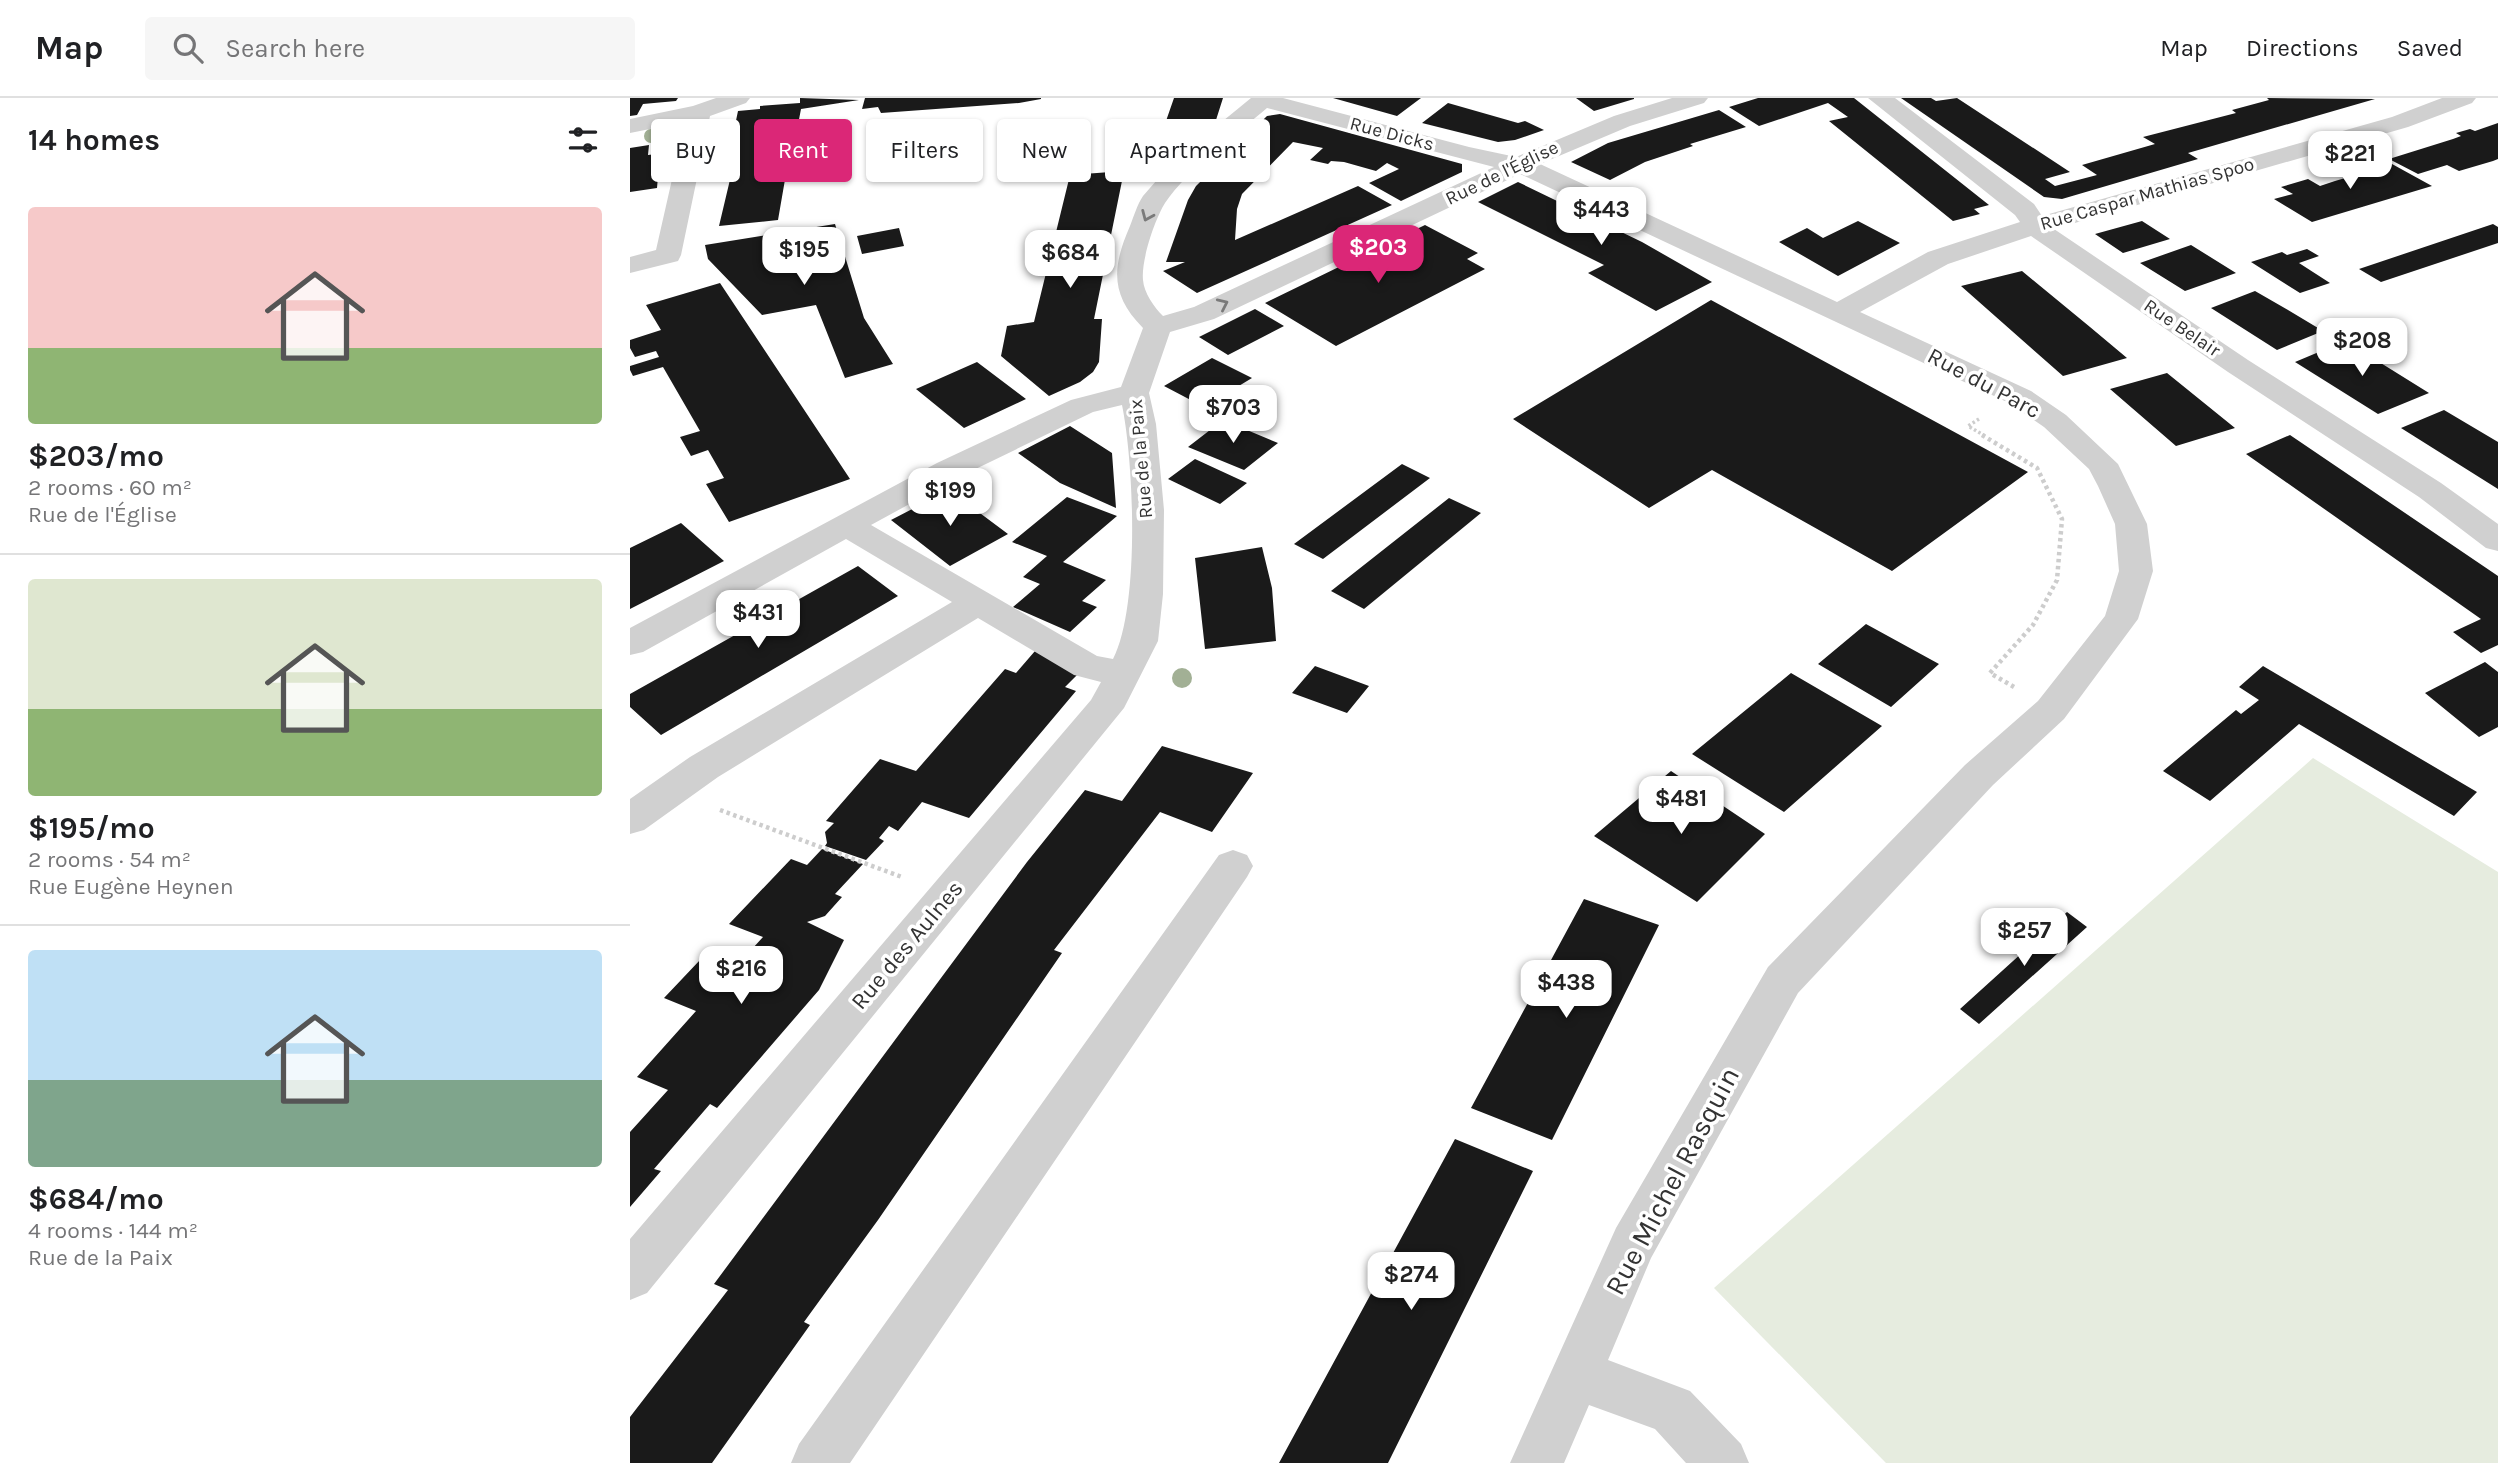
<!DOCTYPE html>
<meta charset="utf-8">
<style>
body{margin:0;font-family:Karla,sans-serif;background:#f6f6f6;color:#202124;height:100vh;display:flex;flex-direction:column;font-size:26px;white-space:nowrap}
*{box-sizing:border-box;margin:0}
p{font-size:23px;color:#757577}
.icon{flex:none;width:38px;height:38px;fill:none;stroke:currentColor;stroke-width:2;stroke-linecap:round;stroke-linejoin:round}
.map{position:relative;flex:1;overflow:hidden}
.details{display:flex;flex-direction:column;background:#fff;width:630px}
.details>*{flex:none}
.guide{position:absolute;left:21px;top:21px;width:665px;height:63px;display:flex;gap:14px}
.price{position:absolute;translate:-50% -60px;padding:0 16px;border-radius:14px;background:#fff;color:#222;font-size:23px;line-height:46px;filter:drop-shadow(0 2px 4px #0008)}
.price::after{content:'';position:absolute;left:50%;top:42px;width:21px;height:16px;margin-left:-10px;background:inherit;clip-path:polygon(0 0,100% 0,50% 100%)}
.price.current{background:#db2777;color:#fff}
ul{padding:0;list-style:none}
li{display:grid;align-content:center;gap:14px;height:371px;padding:0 28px}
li+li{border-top:2px solid #e0e0e0}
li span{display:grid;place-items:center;height:217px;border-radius:7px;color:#555}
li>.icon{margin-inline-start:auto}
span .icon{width:126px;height:126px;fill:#fffc;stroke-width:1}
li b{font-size:30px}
h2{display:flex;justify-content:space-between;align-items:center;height:84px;padding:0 28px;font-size:30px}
.chip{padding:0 24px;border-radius:7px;background:#fff;box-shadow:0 2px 5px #0004;font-size:24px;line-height:63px}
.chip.current{background:#db2777;color:#fff}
header{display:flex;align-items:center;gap:42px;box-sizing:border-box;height:98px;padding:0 35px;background:#fff;border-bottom:2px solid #e0e0e0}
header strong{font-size:33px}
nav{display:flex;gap:38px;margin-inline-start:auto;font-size:24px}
.search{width:490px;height:63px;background:#f6f6f6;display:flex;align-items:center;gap:18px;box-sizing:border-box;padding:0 24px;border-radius:7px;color:#757577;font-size:26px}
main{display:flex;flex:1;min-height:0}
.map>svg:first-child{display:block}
</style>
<header>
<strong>Map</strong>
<div class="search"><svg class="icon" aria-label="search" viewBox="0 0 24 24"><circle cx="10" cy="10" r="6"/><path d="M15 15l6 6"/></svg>Search here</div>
<nav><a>Map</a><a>Directions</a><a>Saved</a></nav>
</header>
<main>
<section class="details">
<h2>14 homes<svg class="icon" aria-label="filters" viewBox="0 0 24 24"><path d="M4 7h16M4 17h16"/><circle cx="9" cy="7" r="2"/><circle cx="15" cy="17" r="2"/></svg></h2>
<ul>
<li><span style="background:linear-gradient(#f6c9c9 65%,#8fb573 0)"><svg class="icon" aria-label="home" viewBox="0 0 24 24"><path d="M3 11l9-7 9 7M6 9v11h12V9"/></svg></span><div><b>$203/mo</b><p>2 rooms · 60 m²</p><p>Rue de l'Église</p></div></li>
<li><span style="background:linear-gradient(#dfe7d0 60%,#8fb573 0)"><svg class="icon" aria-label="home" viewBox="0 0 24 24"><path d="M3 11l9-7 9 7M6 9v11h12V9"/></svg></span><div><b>$195/mo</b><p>2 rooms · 54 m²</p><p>Rue Eugène Heynen</p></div></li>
<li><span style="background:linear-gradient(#bfe0f5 60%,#7fa58c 0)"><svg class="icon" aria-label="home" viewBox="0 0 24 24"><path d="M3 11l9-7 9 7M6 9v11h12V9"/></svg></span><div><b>$684/mo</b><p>4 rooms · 144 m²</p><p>Rue de la Paix</p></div></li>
</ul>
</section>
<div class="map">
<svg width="1868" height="1365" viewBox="0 0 1868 1365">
<rect width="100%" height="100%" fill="#fff"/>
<path fill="#e6ecdf" d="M1683 660 1868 774V1365H1256L1084 1190Z"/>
<path fill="#1a1a1a" d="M0 0H48L46 3 13 6 7 17 0 18Z
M170 0 229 2 171 11 161 63 167 62 165 69 157 70 148 122 89 128 103 69 104 55 99 56 108 13 130 11V8L170 5Z
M235 0H411V1L389 5 251 15 248 9 232 11Z
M544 0H593L586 22H564L559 41 531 66 493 67 499 48 512 40 519 23H536Z
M703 0H791L767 18Z
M946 0H1004V1L964 13Z
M1128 0H1224L1359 107 1344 111 1350 116 1323 123 1199 23 1218 19 1198 5 1129 28 1099 9Z
M1271 0H1301L1306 3 1327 0 1440 74 1415 81 1425 88 1467 77 1452 67 1525 46 1513 39 1606 15 1602 12 1639 2 1637 0 1745 1 1558 55 1568 61 1432 101 1414 99Z
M818 5 888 25 895 23 914 32 885 42 868 44 792 25Z
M1089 12 1116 29 1060 46 1063 48 1015 64 980 82 941 64 978 45Z
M650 16 832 66V74L771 103 739 85 769 71 757 65 746 73 714 64 701 63 698 66 680 62 693 50 663 44 612 96 607 111 605 142 728 88 762 107 567 195 533 173 555 164H536L558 102 566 88 637 18Z
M1868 25V61L1863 63 1829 73 1817 67 1788 76 1759 61 1823 41 1831 38 1826 35 1840 31 1845 33Z
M19 47 18 57 35 55V67H29L27 90 0 94V50Z
M1734 64 1746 71 1762 66 1802 88 1682 124 1644 101 1663 96 1651 89 1678 81 1690 88 1705 83 1722 78 1710 71Z
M494 73 464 221H472L469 264 463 274 450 284 419 298 371 258 377 228 404 224 440 77Z
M888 84 1012 144 1082 184 1026 213 958 175 974 167 848 104Z
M1228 123 1270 145 1208 178 1149 144 1177 130 1193 140Z
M1512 123 1540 141 1493 155 1465 136Z
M205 126 234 220 263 266 215 280 186 207 132 217 78 161 75 147Z
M1863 126 1868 129V145L1751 184 1729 171Z
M795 127 848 155 837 161 855 171 706 248 635 205Z
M269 130 274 148 232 156 227 138Z
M1561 147 1606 175 1555 193 1510 165Z
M1677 151 1689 158 1669 165 1700 185 1670 195 1621 164 1652 154 1657 157Z
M1392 173 1460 229 1497 260 1433 278 1331 188Z
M90 185 220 381 99 424 76 386 94 380 78 352 61 358 50 339 70 333 33 269 3 278 0 272V268L29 259 26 253 5 259 0 250V242L31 232 16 207Z
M1625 193 1658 212 1693 233 1647 252 1581 210Z
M1081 202 1398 374 1262 473 1082 372 1019 410 883 321Z
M625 211 654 228 598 257 569 239Z
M1715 243 1754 267 1799 295 1748 316 1665 264Z
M582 260 622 280 574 309 534 288Z
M347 264 396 301 334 330 286 291Z
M1537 275 1605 330 1546 348 1480 291Z
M1814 312 1868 344V391L1771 330Z
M593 322 648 345 614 372 558 349Z
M440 328 482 355 486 410 430 385 388 355Z
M1660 337 1868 478V547L1851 555 1823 534 1851 521 1616 356Z
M565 361 617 385 590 406 538 381Z
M772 366 800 380 693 461 664 446Z
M319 392 378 436 320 468 261 422Z
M437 399 487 418 433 464 476 482 452 503 467 509 440 534 383 509 410 486 393 479 417 458 382 444Z
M819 400 851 415 734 511 701 493Z
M51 425 94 463 0 511V450Z
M632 449 642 490 646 543 575 551 565 460Z
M228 468 268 498 31 637 0 609V596Z
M1236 526 1309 566 1261 609 1188 566Z
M405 553 447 577 435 589 446 593 339 720 292 704 268 733 259 728 249 740 254 743 236 762 195 748 197 745 195 734 204 725 196 723 250 661 286 673 375 571 386 575Z
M1855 564 1868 574V629L1849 639 1795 595Z
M685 568 739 588 717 615 662 595Z
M1633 568 1847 694 1824 718 1669 626 1580 703 1533 673 1606 612 1611 616 1629 602 1609 589Z
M1161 575 1252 628 1154 714 1062 656Z
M532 648 623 675 582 734 530 714 424 852 432 855 248 1122 174 1224 180 1227 82 1365H0V1319L98 1192 84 1186 397 764 455 692 492 703Z
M1041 673 1135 736 1067 804 964 738Z
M192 751 233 766 205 796 212 799 195 818 177 824 214 842 189 892 87 1010 80 1006 24 1071 31 1073 0 1109V1034L38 992 7 979 66 913 34 900 70 862 101 874 133 839 99 826 161 761 177 767Z
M954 801 1029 827 922 1042 841 1010Z
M1437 814 1457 829 1349 926 1330 911Z
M825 1041 903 1073 758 1365H649Z"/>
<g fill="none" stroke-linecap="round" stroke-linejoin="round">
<path stroke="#cdcdcd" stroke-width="3.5" stroke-dasharray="2.5 2.5" stroke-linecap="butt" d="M1349 321 1338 328 1355 338"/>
<path stroke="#cdcdcd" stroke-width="4.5" stroke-dasharray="3.5 3.5" stroke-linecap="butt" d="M1352 337 1407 370 1432 421 1427 482 1403 527 1360 575 1384 589
M90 712 272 779"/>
<path fill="#d0d0d0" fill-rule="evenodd" d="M86 0H120L116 5 80 18 51 157 48 163 0 175V159L26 152 55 24 0 35V21L63 8Z
M621 0H653L839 49 886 59 984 18 1042 0H1078L1074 5 1000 28 910 66 1207 204 1298 154 1390 124 1385 117 1238 0H1265L1404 106 1412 118 1762 19 1812 0H1846L1842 5 1778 29 1424 131 1618 262 1811 385 1868 426V453L1856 450 1789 399 1598 274 1401 138 1318 166 1230 214 1401 293 1436 317 1488 366 1517 426 1523 473 1508 521 1434 621 1363 687 1168 895 1021 1160 978 1262 1060 1293 1111 1346 1119 1365H1056L1025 1331 959 1307 934 1365H880L986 1130 1138 869 1335 667 1408 603 1475 518 1489 473 1485 426 1468 388 1459 371 1414 329 1379 305 890 76 584 221 540 234 519 295 526 326 534 412 533 496 528 543 494 610 17 1195 0 1202V1141L461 602 471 584 444 577 348 520 88 679 14 732 0 736V701L60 659 322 504 216 441 13 554 0 557V530L307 365 441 302 491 289 513 230C480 197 482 169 500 128 504 118 507 107 513 98 544 60 584 31 621 0ZM637 10 864 69 564 209 533 218C524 209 514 195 513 182 511 162 525 121 535 105 558 71 605 37 637 10ZM492 307C504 365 510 509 483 561L467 558 241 427 329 379 463 314Z
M603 752 617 757 623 768 617 779 220 1365H161L169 1346 589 757Z"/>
</g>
<g fill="#a2b095">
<circle cx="21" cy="38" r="7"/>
<circle cx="552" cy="580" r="10"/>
</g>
<defs><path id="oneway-chevron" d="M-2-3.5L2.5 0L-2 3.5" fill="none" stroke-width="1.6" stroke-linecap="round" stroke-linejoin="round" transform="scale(1.75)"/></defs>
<g stroke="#7a7a7a">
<use href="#oneway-chevron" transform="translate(517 118) rotate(113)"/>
<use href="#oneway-chevron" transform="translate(593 206) rotate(-25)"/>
</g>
<g text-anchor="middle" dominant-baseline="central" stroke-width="7" stroke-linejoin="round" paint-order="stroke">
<g font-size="19" fill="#333" stroke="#fff">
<text transform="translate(762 36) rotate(15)">Rue Dicks</text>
<text transform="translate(872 75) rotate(-26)">Rue de l'Église</text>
<text transform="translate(1517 96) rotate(-16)">Rue Caspar Mathias Spoo</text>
<text transform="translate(1552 230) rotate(34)">Rue Belair</text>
<text transform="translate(511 361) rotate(-95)">Rue de la Paix</text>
</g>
<g font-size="23" fill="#333" stroke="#fff">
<text transform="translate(1354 285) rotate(28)">Rue du Parc</text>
<text transform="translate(277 847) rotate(-50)">Rue des Aulnes</text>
</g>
<g font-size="28" fill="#333" stroke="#fff">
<text transform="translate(1042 1083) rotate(-62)">Rue Michel Rasquin</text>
</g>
</g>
</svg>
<b class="price" style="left:1720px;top:93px">$221</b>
<b class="price" style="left:971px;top:149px">$443</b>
<b class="price current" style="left:748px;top:187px">$203</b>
<b class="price" style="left:174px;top:189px">$195</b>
<b class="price" style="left:440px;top:192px">$684</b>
<b class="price" style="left:1732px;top:280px">$208</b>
<b class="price" style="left:603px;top:347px">$703</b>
<b class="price" style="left:320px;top:430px">$199</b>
<b class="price" style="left:128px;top:552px">$431</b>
<b class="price" style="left:1051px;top:738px">$481</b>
<b class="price" style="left:1394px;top:870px">$257</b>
<b class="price" style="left:111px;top:908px">$216</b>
<b class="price" style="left:936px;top:922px">$438</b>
<b class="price" style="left:781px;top:1214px">$274</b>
<div class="guide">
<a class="chip">Buy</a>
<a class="chip current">Rent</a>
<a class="chip">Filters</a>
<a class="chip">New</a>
<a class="chip">Apartment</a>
</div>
</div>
</main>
